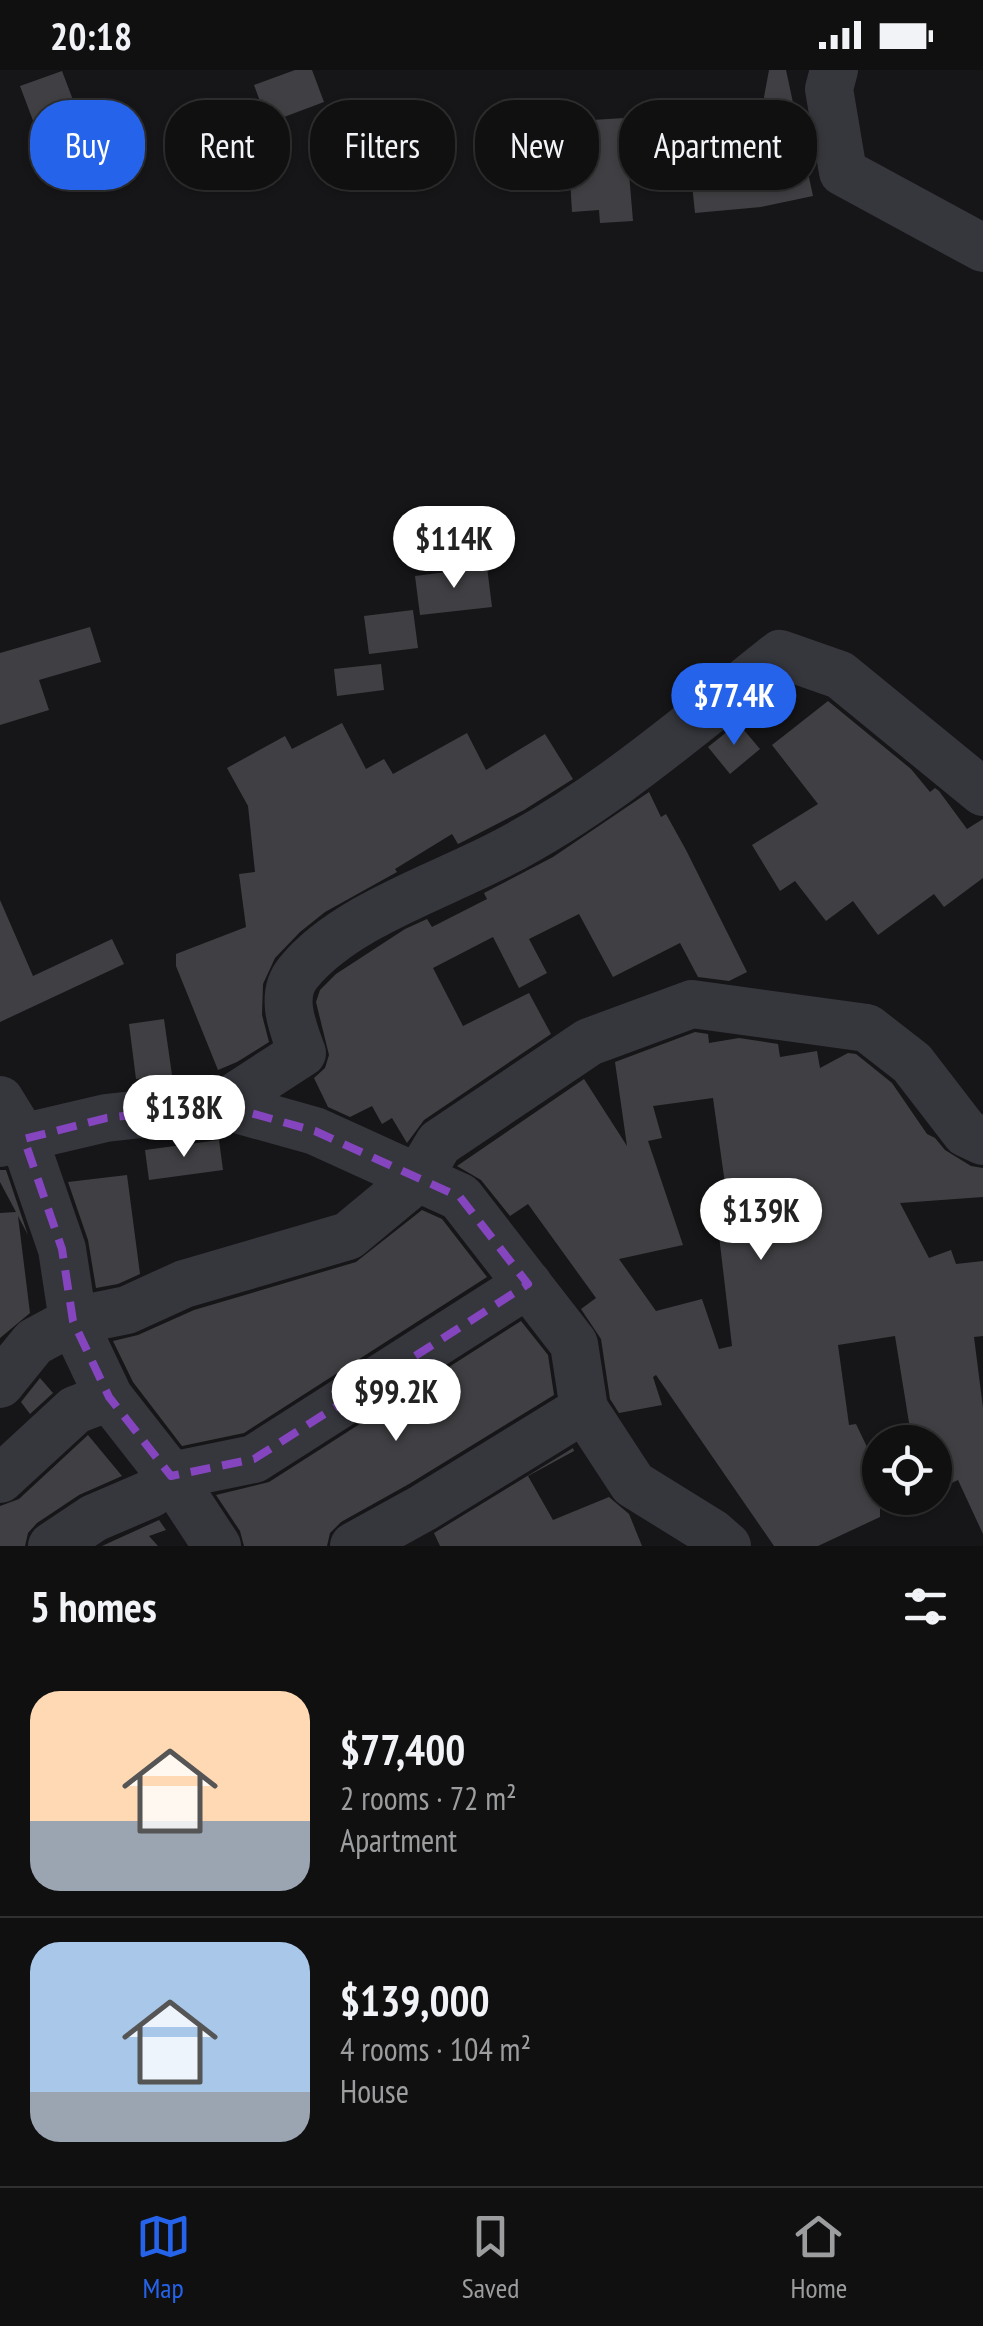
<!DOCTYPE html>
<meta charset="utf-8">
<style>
body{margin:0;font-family:"PT Sans Narrow",sans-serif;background:#1e1e1f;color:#f1f3f6;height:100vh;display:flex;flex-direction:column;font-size:38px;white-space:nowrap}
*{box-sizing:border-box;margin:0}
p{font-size:32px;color:#9c9d9f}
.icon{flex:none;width:55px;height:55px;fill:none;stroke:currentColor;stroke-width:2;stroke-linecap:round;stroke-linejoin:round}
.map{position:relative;height:1476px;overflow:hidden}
.panel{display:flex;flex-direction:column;background:#101011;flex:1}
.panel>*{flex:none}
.guide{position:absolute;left:30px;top:30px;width:925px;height:90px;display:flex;gap:20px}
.controls{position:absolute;left:862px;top:1355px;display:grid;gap:20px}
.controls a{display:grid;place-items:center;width:90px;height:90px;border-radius:50%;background:#101011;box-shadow:0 2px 8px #0004,0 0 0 2px #303031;font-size:50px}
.price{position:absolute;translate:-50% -85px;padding:0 22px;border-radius:35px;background:#fff;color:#222;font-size:32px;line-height:65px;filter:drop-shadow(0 2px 5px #0008)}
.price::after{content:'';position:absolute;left:50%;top:60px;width:30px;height:22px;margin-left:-15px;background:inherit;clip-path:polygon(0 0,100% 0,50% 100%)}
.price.on{background:#2563eb;color:#fff}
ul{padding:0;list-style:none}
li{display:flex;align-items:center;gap:30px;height:250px;padding:0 30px}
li+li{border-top:2px solid #303031}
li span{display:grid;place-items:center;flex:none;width:280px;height:200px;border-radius:30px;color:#555}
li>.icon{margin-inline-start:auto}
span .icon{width:120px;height:120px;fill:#fffc;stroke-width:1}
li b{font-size:42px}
h2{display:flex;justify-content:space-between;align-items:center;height:120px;padding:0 30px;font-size:42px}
.pill{padding:0 35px;border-radius:40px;background:#101011;box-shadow:0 2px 8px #0004,0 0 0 2px #303031;font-size:35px;line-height:90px}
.pill.on{background:#2563eb;color:#fff}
.status{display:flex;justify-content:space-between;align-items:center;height:70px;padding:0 50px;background:#101011;direction:ltr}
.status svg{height:28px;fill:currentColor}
.tab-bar{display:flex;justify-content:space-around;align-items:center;height:140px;border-top:2px solid #303031;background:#101011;font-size:28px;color:#9c9d9f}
.tab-bar a{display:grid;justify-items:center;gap:5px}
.tab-bar .on{color:#2563eb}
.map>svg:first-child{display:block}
</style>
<div class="status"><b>20:18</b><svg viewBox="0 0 49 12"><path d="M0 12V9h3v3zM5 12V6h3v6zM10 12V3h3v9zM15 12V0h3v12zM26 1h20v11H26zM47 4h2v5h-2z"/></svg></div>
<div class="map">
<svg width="983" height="1476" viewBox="0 0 983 1476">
<rect width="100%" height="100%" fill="#161517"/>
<path fill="#404044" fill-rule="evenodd" d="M295 0H312L324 32 268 53 254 15Z
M769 0H786L813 126 761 137 695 143 689 86 628 91 633 151 600 153 599 140 572 142 570 108H565L562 77 594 75 592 50 625 48V53L681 47 682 56 769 48 764 27Z
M62 1 89 72 47 88 20 16Z
M240 43 252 76 209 92 196 59Z
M487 497 492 537 420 545 415 506Z
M413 540 418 578 369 584 364 546Z
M90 557 101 592 39 610 49 640 0 655V583Z
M381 594 384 620 337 626 334 599Z
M828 631 911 699 930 722 935 718 939 721 967 759 983 749V808L944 837 934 824 878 865 853 831 826 851 795 811 780 821 752 775 818 734 772 675Z
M342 653 366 699 384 689 393 704 467 663 486 700 545 664 573 709 524 740 464 771 458 774 452 764 395 799 397 802 325 842 300 862 275 888 263 914 262 945 269 972 237 992 218 1000 176 896V884L246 857 239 804 255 802 248 736 227 698 285 666 292 679Z
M738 653 760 679 730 704 708 677Z
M649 722 661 747 666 744 686 780 747 902 729 911 698 907 680 873 613 907 579 844 529 869 547 903 519 918 493 867 433 898 463 956 529 923 551 964 424 1050 407 1073 392 1048 382 1054 372 1036 350 1047 328 1037 314 1008 325 998 329 985 316 932 320 920 336 904 405 859 427 849 432 857 487 829 484 823 553 787Z
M0 830 33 906 112 869 124 894 0 952Z
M164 949 172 1005 136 1009 129 954Z
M695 962 708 964 709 973 739 968 778 974 780 987 817 981 820 998 848 983 856 984 892 1013 927 1064 935 1068 945 1080 971 1096 983 1098V1127L900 1133 929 1188 951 1180 956 1194 983 1191V1266L974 1267 983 1338V1464L958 1410 935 1421V1362L911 1365 895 1266 838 1275 849 1355 856 1354 880 1404V1447L818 1476H774L656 1305 653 1307 662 1335 619 1343 610 1329 601 1269 581 1239 596 1228 528 1134 510 1146 481 1110 457 1096 584 1009 627 1076 615 992ZM713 1028 726 1121 714 1123 732 1276 719 1279 702 1229 656 1241 619 1189 683 1175 648 1071 662 1068 653 1036Z
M219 1070 223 1100 149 1110 145 1080Z
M0 1100H6L28 1165 18 1146 30 1243 0 1268V1143L16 1142 0 1112Z
M127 1105 140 1204 118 1214 96 1218 88 1170 68 1112Z
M422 1140 442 1149 487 1207 244 1363 182 1376 133 1312 113 1271 138 1265 194 1240 356 1192Z
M521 1251 548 1285 554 1325 409 1414 341 1452 330 1463 327 1476H244L240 1461 216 1425 269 1412Z
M40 1308 53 1323 30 1344 21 1332Z
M88 1365 122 1406 79 1425 37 1453 28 1463 25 1476H0V1436L19 1429Z
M573 1378 574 1381 528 1406 553 1450 609 1427 629 1444 642 1476H440L434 1463Z
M159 1450 166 1460 149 1466 158 1476H102Z"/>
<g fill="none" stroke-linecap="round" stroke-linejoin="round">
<path stroke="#36373d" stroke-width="48" d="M834 0 829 19 843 102 983 178
M0 1030 24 1069 62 1179 73 1251 109 1327 171 1406 217 1476
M222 1035 302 983C293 958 279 926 298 903 343 847 438 817 501 784 602 732 690 655 780 584L840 605 983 722
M0 1073 106 1048 222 1035 315 1061 460 1127 574 1274 584 1339 633 1414 712 1463 727 1476
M0 1314 34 1272 73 1251 127 1240 184 1214 348 1166 418 1108 439 1073 589 972 692 934 867 958 912 993 966 1063 983 1071
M0 1409 75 1340 109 1327
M52 1476 94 1448 150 1424 171 1406 254 1389 528 1214
M354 1476 423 1438 584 1339"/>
</g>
<path fill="none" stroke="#8445be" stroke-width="8" stroke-dasharray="20 12" stroke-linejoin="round" d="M222 1035 315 1061 460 1127 528 1214 254 1389 171 1406 109 1327 73 1251 62 1179 24 1069 106 1048Z"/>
</svg>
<div class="controls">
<a><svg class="icon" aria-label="locate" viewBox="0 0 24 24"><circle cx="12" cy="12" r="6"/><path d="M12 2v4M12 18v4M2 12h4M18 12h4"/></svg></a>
</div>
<b class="price" style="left:454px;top:521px">$114K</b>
<b class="price on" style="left:734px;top:678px">$77.4K</b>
<b class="price" style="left:184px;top:1090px">$138K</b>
<b class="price" style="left:761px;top:1193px">$139K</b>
<b class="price" style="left:396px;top:1374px">$99.2K</b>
<div class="guide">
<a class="pill on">Buy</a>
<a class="pill">Rent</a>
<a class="pill">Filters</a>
<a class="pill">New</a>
<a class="pill">Apartment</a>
</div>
</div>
<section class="panel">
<h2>5 homes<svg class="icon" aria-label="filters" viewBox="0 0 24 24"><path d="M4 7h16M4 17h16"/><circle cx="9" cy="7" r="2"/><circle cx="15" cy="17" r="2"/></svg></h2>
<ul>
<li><span style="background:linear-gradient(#ffd9b3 65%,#9aa5b1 0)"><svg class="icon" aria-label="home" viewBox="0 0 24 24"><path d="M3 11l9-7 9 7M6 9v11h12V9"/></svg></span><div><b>$77,400</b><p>2 rooms · 72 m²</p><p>Apartment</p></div></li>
<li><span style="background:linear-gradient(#a9c7e8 75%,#9aa5b1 0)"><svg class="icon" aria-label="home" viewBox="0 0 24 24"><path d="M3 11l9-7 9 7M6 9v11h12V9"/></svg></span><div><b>$139,000</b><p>4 rooms · 104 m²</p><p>House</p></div></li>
</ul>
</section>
<nav class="tab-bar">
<a class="on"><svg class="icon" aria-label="map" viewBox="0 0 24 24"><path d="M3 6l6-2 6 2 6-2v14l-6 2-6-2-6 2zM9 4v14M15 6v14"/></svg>Map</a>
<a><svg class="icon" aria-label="saved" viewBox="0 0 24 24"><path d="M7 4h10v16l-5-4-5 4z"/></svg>Saved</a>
<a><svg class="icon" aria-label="home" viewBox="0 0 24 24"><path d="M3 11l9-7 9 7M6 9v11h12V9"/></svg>Home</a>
</nav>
